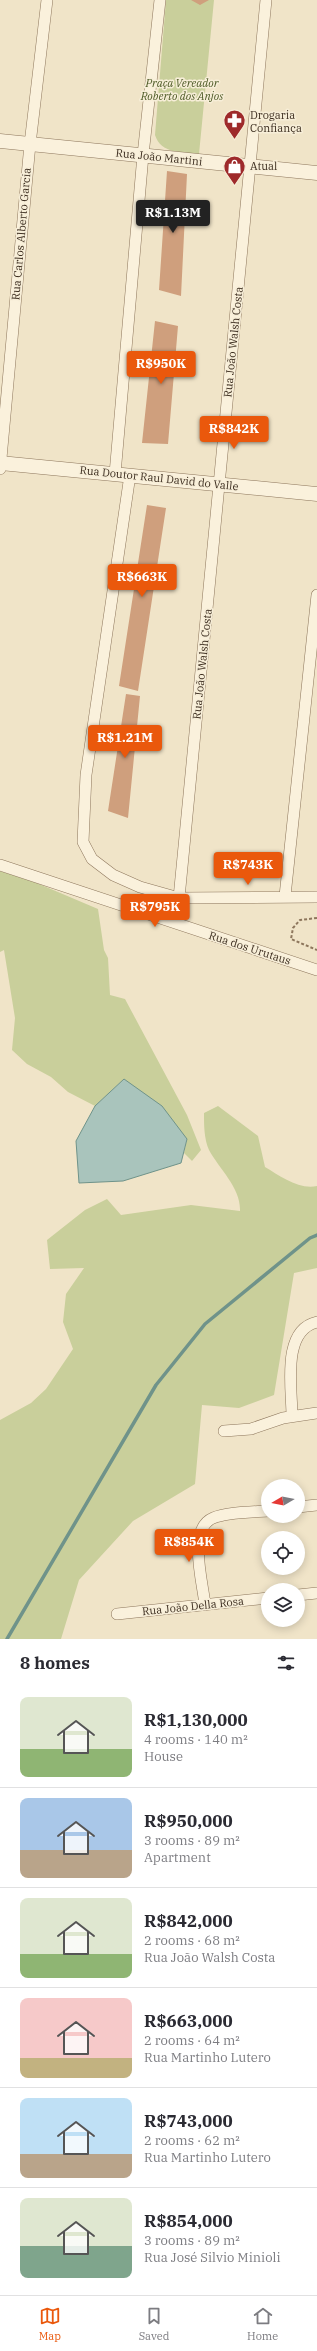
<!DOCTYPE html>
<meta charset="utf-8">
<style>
body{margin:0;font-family:"IBM Plex Serif",serif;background:#f7f7f7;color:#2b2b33;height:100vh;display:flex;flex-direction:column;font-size:15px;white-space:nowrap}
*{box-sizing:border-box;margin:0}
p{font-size:13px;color:#7c7c81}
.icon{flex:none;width:22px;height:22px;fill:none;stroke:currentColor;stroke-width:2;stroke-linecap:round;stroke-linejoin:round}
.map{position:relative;height:1639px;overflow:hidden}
.drawer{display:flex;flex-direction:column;background:#fff;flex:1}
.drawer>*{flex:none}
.needle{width:26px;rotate:260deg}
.tools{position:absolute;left:261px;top:1479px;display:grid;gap:8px}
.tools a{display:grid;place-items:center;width:44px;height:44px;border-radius:50%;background:#fff;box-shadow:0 2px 10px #0003;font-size:20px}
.price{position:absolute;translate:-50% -34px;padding:0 9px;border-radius:4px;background:#ea580c;color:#fff;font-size:13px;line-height:26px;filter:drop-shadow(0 1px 2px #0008)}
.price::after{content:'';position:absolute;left:50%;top:24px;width:12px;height:9px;margin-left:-6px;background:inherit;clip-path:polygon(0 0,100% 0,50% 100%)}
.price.active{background:#222;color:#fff}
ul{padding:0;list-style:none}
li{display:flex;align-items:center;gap:12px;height:100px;padding:0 20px}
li+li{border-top:1px solid #e1e1e2}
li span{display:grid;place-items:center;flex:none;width:112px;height:80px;border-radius:8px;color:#555}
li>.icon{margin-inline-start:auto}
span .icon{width:48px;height:48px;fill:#fffc;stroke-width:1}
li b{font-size:17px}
h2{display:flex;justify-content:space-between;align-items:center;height:48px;padding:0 20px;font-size:17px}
.tab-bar{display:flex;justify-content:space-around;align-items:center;height:56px;border-top:1px solid #e1e1e2;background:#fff;font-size:11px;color:#7c7c81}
.tab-bar a{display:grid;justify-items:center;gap:2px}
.tab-bar .active{color:#ea580c}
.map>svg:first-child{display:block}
</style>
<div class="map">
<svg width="317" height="1639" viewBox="0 0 317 1639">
<rect width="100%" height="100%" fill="#f0e4c8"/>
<path fill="#c9cf9b" d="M166 0H214L199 154C182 152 161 154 155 135Z
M0 871 32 881 98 909 104 950 108 958 110 995 125 999 187 1115 201 1150 192 1161 184 1153 187 1139 124 1079 95 1106 68 1092 51 1077 27 1064 12 1050 15 1018 4 950 0 952Z
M218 1106 258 1136 265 1167C280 1176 299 1190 317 1186V1268L294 1273 274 1395 239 1408 202 1405 195 1484 133 1521 79 1580 61 1639H0V1420L31 1403 46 1389 73 1349 63 1322 66 1294 84 1268 50 1269 47 1240 85 1210 107 1199 121 1215 191 1205 240 1211C241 1188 220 1170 209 1150 204 1139 204 1125 204 1113Z"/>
<path fill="#a9c4bc" stroke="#6f938a" d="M124 1079 162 1106 187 1139 181 1163 123 1181 79 1183 76 1141 95 1106Z"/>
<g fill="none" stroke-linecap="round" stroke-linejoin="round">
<path stroke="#6f938a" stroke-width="3.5" d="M7 1639 156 1385 205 1324 310 1238 317 1235"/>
</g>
<path fill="#cf9f7d" d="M191 0H209L200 5Z
M167 171 187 174 181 296 159 290Z
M155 321 178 326 168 444 142 443Z
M147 505 166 508 138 691 119 686Z
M126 694 140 696 128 818 108 811Z"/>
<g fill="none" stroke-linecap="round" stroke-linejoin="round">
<defs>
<path id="minor" d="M0 469 30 144 47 0
M115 474 143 155 160 0
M130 475 86 775 83 842 92 859 113 875 140 887 179 898 317 897
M0 865 317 970
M285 896 317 595
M179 898 266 0
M292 1416C292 1389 281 1330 317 1322
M224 1431 251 1429 283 1418 317 1413
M298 1507 317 1505
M298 1595 317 1593
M205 1605C203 1583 187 1529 213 1518 226 1512 253 1512 268 1511
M117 1614 268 1598"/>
<path id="tertiary" d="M0 141 317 173
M0 463 317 494"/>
</defs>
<use href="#minor" stroke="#8d765c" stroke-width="12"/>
<use href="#tertiary" stroke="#8d765c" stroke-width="15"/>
<path stroke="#8d765c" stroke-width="2" stroke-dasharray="3 2" stroke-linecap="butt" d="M317 918 300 920 293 928 291 939 317 950"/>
<use href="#minor" stroke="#faf1dc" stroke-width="11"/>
<use href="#tertiary" stroke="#faf1dc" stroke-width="14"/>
</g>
<defs>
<symbol id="pharmacy-pin" viewBox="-11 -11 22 30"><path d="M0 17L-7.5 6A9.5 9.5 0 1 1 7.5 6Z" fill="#9e2a2b" stroke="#f7eed8"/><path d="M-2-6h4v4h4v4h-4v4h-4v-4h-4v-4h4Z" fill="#fff"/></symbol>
<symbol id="shop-pin" viewBox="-11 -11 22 30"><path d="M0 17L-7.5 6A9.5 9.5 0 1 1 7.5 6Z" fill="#9e2a2b" stroke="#f7eed8"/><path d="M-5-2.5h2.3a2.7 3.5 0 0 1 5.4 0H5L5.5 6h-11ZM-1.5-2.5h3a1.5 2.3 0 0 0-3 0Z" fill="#fff"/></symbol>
</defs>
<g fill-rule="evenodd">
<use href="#pharmacy-pin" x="222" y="108" width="25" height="34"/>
<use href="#shop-pin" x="222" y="154" width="25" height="34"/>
</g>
<g text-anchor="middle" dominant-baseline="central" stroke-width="3" stroke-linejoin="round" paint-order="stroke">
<g font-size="11" font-style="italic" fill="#4d5a26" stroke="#f7eed8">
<text x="182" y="83">Praça Vereador<tspan x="182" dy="13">Roberto dos Anjos</tspan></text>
</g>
<g font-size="11" fill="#3d2e20" stroke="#f7eed8" text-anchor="start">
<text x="250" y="115">Drogaria<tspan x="250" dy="13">Confiança</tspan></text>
<text x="250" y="166">Atual</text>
</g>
<g font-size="11" fill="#3d2e20" stroke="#f7eed8">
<text transform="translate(159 157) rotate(6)">Rua João Martini</text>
<text transform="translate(21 234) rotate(-85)">Rua Carlos Alberto Garcia</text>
<text transform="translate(233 342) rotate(-84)">Rua João Walsh Costa</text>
<text transform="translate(159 478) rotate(6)">Rua Doutor Raul David do Valle</text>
<text transform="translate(202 664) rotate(-84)">Rua João Walsh Costa</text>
<text transform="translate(250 948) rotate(18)">Rua dos Urutaus</text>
<text transform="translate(193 1606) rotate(-6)">Rua João Della Rosa</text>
</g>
</g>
</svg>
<div class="tools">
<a><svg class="needle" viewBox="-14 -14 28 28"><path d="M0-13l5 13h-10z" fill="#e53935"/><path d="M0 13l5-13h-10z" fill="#7c7c81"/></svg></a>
<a><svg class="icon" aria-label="locate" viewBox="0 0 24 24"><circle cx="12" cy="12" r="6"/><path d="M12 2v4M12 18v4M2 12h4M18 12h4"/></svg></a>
<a><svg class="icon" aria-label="layers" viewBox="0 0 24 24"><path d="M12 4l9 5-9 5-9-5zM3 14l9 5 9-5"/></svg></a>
</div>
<b class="price active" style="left:173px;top:234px">R$1.13M</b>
<b class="price" style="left:161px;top:385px">R$950K</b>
<b class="price" style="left:234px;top:450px">R$842K</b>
<b class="price" style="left:142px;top:598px">R$663K</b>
<b class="price" style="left:125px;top:759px">R$1.21M</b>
<b class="price" style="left:248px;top:886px">R$743K</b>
<b class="price" style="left:155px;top:928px">R$795K</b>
<b class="price" style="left:189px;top:1563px">R$854K</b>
</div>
<section class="drawer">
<h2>8 homes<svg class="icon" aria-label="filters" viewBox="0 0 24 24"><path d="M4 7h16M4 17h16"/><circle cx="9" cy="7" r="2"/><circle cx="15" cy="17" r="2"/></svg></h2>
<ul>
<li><span style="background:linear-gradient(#dfe7d0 65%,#8fb573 0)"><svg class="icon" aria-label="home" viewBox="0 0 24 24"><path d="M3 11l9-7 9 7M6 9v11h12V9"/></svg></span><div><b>R$1,130,000</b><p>4 rooms · 140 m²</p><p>House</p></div></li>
<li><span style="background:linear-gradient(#a9c7e8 65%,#b9a48a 0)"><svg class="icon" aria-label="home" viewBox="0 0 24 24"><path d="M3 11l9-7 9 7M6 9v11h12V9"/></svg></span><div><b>R$950,000</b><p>3 rooms · 89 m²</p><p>Apartment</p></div></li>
<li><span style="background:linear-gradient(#dfe7d0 70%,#8fb573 0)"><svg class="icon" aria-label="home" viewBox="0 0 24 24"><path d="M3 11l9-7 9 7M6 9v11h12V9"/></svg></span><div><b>R$842,000</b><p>2 rooms · 68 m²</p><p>Rua João Walsh Costa</p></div></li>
<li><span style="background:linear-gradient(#f6c9c9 75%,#c2b280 0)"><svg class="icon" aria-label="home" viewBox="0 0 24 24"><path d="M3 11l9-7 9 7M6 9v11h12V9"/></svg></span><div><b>R$663,000</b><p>2 rooms · 64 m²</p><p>Rua Martinho Lutero</p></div></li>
<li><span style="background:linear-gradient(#bfe0f5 70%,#b9a48a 0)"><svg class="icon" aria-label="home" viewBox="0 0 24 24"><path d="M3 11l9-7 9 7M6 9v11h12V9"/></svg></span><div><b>R$743,000</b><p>2 rooms · 62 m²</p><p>Rua Martinho Lutero</p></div></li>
<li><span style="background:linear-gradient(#dfe7d0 60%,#7fa58c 0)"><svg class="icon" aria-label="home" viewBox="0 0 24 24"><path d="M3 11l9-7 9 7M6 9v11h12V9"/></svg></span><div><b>R$854,000</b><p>3 rooms · 89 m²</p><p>Rua José Silvio Minioli</p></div></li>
</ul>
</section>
<nav class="tab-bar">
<a class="active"><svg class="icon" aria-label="map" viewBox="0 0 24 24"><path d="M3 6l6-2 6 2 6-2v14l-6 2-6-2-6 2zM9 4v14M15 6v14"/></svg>Map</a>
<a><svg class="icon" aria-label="saved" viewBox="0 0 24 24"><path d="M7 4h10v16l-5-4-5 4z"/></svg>Saved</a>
<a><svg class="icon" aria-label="home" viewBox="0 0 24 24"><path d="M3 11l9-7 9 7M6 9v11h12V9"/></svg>Home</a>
</nav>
